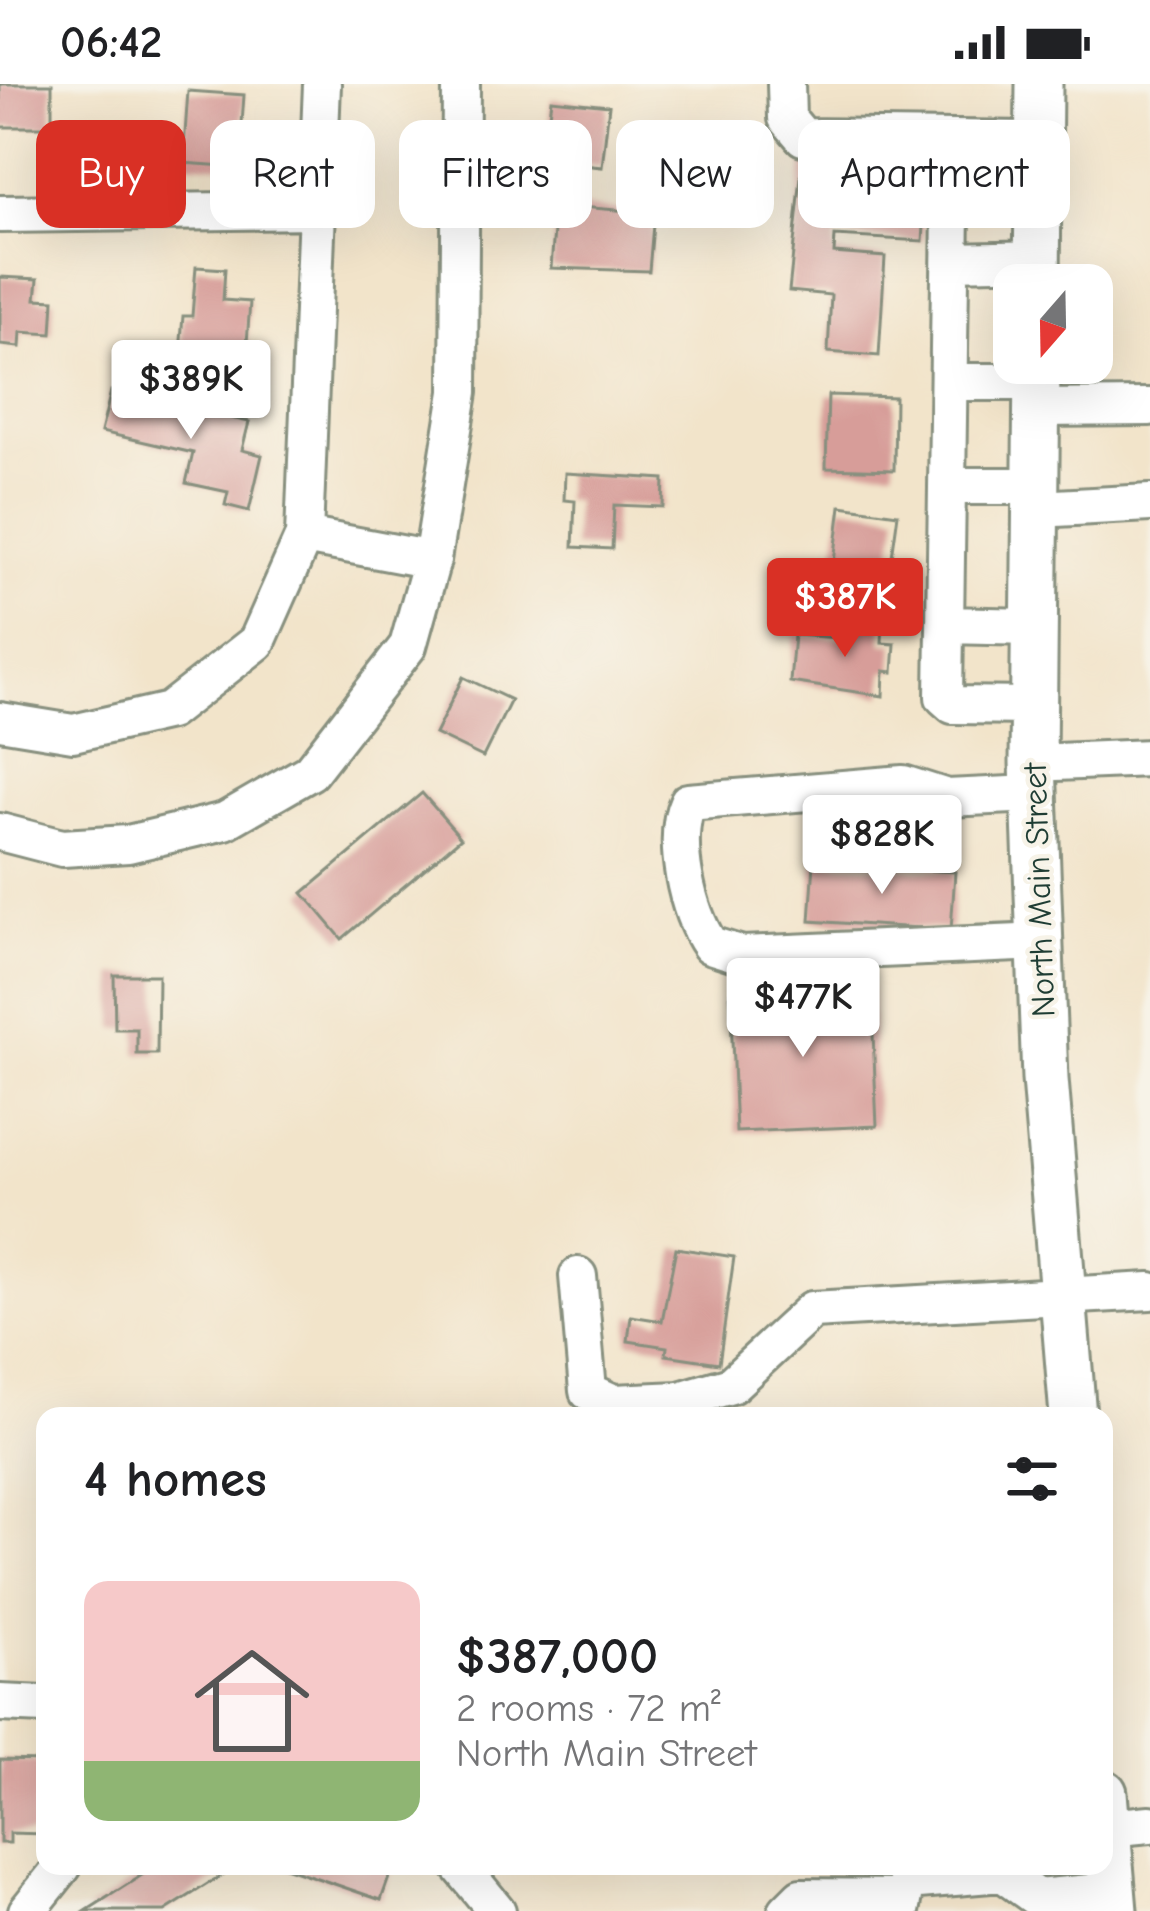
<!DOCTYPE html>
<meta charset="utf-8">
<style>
body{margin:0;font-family:"Comic Neue",sans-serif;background:#f6f6f6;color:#202124;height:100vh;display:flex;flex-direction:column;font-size:45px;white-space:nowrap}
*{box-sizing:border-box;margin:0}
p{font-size:39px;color:#757577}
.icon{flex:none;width:66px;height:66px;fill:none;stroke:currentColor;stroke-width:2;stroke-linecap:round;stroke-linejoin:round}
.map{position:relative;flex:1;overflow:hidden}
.details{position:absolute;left:36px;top:1323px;width:1077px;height:468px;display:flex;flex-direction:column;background:#fff;border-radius:24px;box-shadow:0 12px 48px #0002}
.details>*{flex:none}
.top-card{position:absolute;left:36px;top:36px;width:1080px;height:108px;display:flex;gap:24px}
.needle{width:78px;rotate:200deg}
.buttons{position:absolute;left:993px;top:180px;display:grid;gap:24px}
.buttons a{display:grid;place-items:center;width:120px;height:120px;border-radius:24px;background:#fff;box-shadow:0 12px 48px #0002;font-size:60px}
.price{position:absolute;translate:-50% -102px;padding:0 27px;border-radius:12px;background:#fff;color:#222;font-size:39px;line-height:78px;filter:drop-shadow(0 3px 6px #0008)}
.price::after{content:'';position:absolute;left:50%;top:72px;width:36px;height:27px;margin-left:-18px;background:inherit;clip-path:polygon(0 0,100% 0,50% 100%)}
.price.current{background:#d93025;color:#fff}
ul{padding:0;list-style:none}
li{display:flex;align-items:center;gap:36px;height:300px;padding:0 48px}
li+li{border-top:3px solid #e0e0e0}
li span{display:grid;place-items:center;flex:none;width:336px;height:240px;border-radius:24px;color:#555}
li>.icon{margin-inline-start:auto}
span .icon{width:144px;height:144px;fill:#fffc;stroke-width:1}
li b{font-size:51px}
h2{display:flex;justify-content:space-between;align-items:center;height:144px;padding:0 48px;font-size:51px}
.pill{padding:0 42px;border-radius:24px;background:#fff;box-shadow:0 12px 48px #0002;font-size:42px;line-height:108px}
.pill.current{background:#d93025;color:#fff}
.status{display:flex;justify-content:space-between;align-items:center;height:84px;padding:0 60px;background:#fff;direction:ltr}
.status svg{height:33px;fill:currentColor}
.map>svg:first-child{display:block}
</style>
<div class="status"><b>06:42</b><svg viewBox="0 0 49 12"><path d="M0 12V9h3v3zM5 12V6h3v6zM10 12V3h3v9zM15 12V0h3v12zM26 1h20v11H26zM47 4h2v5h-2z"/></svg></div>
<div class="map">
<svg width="1150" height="1827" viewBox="0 0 1150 1827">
<rect width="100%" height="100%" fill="#f7f3e8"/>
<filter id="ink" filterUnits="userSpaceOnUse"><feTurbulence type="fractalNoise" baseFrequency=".00833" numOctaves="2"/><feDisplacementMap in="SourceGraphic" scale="24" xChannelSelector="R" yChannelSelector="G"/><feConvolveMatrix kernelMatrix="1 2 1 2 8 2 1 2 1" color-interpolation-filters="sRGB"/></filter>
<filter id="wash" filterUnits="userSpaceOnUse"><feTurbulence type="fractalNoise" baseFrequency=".004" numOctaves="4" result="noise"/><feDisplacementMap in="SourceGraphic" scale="48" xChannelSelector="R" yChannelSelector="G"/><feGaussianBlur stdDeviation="2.7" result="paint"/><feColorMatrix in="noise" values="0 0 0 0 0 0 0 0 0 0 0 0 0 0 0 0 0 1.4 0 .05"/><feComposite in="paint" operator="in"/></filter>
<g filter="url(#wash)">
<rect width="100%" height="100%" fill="#f2e4ca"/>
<g id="blocks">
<path fill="#d79d99" d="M0 0H52V43H0Z
M188 7 244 11 239 83 183 79Z
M551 15 609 21 602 83 554 78 556 56 546 55Z
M803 74 928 81 923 157 835 152 834 169 885 173 879 272 828 268 831 211 789 207Z
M556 121 654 129 649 187 551 184Z
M196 183 225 185 223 216 250 218 245 286 179 281 183 232H192Z
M0 193 38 195 36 215 54 216 52 250 21 248 20 263 0 261Z
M111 307 249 338 242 366 262 371 249 427 225 421 228 408 186 399 193 369 101 348Z
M828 311 895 313 894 386 826 384Z
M565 389 664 395 663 423 614 421 612 465 573 463 575 417 564 416Z
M841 422 898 430 889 494 833 486Z
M853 534 883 537 882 559 895 560 893 588 884 587 883 612 790 598 794 551 852 555Z
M463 593 511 616 483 673 435 650Z
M422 709 461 754 342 855 303 809Z
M814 779 955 788 951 846 810 837Z
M114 891H158L157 970H137V945H115Z
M871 904 877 1042 736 1048 730 909Z
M676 1164 734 1173 719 1279 666 1271 667 1263 628 1257 631 1232 662 1237Z
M0 1676 41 1677 44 1750 10 1749V1759H0Z
M156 1782H236L165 1827H86Z
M282 1782H393L381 1816Z"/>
</g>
</g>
<g filter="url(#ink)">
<use href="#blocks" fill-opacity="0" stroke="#88907f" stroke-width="3"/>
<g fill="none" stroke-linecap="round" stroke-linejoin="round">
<defs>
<path id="minor" d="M786 0 787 34 803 53 1039 56
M952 55 944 613 953 621 1034 622
M0 130 316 126
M951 177 1038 175
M949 298H1036
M1036 324 1150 323
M947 402H1037
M1037 425 1150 419
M304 452 432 476
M946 541 1035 543
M0 637 73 649 169 627 257 558 304 452 322 0
M1033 679 1150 674
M1034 710 947 714 903 700 688 718C671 755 687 829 710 861L742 871 1040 858
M0 748 62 764 128 760 225 737 310 688 408 562 432 476 459 308 461 0
M578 1192 588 1307 614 1319 680 1316 731 1301 812 1226 1150 1207
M0 1619 45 1621
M1107 1744 1150 1740
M460 1782 497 1827
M27 1827 63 1782
M787 1827 801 1813 900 1814
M901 1827 907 1797 1002 1789 1037 1814 1112 1807"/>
<path id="major" d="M1037 201 1039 0
M1037 279 1033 679 1045 995 1073 1332
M1104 1709 1114 1827"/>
</defs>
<use href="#minor" stroke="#88907f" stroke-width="42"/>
<use href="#major" stroke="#88907f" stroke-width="51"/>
<use href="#minor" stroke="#fff" stroke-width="36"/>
<use href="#major" stroke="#fff" stroke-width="45"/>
</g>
</g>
<g text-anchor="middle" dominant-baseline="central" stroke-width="9" stroke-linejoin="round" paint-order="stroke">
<g font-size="33" fill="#1f3d34" stroke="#f7f3e8">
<text transform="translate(1039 806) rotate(-92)">North Main Street</text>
</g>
</g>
</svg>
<div class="buttons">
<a><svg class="needle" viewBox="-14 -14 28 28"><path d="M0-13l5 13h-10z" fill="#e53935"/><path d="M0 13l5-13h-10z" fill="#757577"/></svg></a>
</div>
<b class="price" style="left:191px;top:358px">$389K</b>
<b class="price current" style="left:845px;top:576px">$387K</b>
<b class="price" style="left:882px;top:813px">$828K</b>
<b class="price" style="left:803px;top:976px">$477K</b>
<div class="top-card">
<a class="pill current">Buy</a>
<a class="pill">Rent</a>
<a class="pill">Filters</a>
<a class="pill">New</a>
<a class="pill">Apartment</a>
</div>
<section class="details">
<h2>4 homes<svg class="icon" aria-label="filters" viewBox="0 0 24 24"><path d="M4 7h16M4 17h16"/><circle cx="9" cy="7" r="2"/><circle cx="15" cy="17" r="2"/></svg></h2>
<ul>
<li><span style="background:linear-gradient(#f6c9c9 75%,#8fb573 0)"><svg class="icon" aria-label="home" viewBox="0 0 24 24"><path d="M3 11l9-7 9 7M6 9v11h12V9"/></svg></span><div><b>$387,000</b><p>2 rooms · 72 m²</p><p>North Main Street</p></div></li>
</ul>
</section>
</div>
